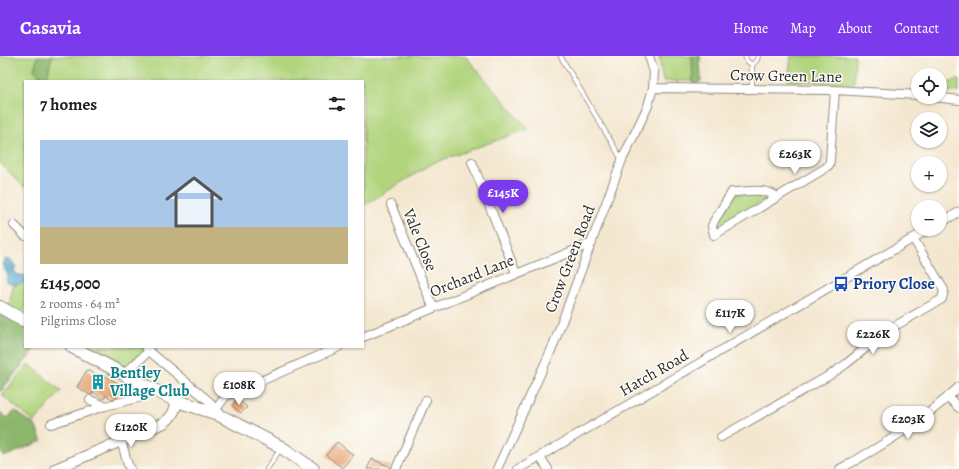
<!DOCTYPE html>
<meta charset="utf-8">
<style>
body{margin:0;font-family:Alegreya,serif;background:#f2f2f2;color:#202124;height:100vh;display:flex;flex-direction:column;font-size:15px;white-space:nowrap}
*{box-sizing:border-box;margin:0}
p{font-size:13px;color:#757577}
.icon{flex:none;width:22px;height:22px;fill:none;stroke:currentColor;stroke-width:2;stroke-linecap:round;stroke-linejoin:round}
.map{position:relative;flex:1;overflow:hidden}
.panel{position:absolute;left:24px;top:24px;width:340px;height:268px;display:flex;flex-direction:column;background:#fff;border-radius:0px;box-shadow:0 1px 3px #0004}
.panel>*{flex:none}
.controls{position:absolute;left:911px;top:12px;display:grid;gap:8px}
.controls a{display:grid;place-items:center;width:36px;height:36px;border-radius:50%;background:#fff;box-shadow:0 1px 3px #0004;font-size:20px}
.price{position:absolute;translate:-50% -34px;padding:0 9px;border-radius:14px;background:#fff;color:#222;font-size:13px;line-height:26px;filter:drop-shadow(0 1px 2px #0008)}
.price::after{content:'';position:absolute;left:50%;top:24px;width:12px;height:9px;margin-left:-6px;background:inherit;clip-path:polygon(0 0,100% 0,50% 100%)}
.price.current{background:#7c3aed;color:#fff}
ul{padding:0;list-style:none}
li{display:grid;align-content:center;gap:8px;height:212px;padding:0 16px}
li span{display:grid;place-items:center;height:124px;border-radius:0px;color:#555}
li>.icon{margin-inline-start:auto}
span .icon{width:72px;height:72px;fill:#fffc;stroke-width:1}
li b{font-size:17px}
h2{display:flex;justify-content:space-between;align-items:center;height:48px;padding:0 16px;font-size:17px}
header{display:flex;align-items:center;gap:24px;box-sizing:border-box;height:56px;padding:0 20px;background:#7c3aed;color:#fff}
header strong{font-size:19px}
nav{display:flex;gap:22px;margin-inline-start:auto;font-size:14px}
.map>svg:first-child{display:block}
</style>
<header>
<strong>Casavia</strong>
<nav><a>Home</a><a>Map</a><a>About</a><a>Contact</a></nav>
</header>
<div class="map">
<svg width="959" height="413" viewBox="0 0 959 413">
<rect width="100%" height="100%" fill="#fdfcf7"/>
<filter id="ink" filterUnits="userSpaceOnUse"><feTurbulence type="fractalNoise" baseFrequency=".025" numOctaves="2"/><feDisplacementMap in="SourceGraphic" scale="8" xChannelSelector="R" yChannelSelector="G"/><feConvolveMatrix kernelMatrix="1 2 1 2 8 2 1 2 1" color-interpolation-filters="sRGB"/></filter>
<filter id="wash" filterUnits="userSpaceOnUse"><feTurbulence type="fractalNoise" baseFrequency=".012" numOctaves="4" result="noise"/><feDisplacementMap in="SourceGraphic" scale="16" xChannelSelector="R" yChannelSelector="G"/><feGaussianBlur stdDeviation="0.9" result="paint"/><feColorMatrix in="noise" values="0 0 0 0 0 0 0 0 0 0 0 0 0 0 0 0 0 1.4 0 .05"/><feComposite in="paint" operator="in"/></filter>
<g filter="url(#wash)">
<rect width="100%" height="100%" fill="#f4e7d0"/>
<path fill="#b1d47d" stroke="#6e8054" d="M0 0H38L34 14 45 25H25V132L0 107Z
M52 0H467L466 1 528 73 433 107 363 150V25H46Z
M659 0H692L693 25H663Z
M791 0H855L854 27 788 25Z
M959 23V36L940 35V30Z
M762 137 765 142 763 145 720 171 716 169 733 138Z
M25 226V265L8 255 13 230Z
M72 291H146L149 295 123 319Z
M29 308 61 335 34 366 2 339Z"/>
<path fill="#8cb66c" stroke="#5c704c" d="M38 0H52L46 25 34 14Z
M692 0H700L701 25 693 33Z
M0 251 25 265V291H37L0 336Z
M15 355 35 369 42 385 4 401 0 393V356L7 362Z"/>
<path fill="#55a6cf" stroke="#40687d" d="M8 203 11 204 16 210 14 216 19 219H25V226C18 229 12 231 6 225L8 219 2 208 4 204Z"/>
<g id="blocks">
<path fill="#e6a06b" d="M87 314 100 321 102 318 123 330 116 342 112 343 106 339 104 343 93 336 91 339H90L77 331Z
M237 343 247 351 241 357 232 350Z
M337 386 353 399 342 412 326 399Z
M372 403 391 411V413H367Z"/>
</g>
</g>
<g filter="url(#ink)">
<use href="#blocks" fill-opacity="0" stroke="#90897e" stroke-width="1"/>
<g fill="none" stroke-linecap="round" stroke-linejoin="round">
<defs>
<path id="service" d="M745 0 747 5 752 9
M561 1 622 104
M752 33V9L757 4 758 0
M267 413 281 392"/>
<path id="minor" d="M653 32 835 34 918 39
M934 41 959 44
M472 106 516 217
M777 141C765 131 746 136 732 136L714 165 712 170 714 179 824 113 829 109 830 104 835 34
M391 149 433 251
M940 167 959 156
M14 169 25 180
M363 281 592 187
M146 291 149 295 210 346 215 357
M123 319 149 295
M948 341 959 352
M90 344 105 350
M215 357 219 349 226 340 339 291
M51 368 105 350 142 341 152 333
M721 381 830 319 846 308 888 274 942 243 944 234 913 182
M121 384 128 409 131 413
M540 401 548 413
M396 413 426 344
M497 413 553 290 622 104 648 50 653 32 654 16 649 0
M518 413 929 173
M840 413C882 390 923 365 959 331"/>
<path id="tertiary" d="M55 413 164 367C172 361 175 355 177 345"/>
<path id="primary" d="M0 251 25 265
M72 291 152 333 177 345 215 357 281 391 313 413"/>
</defs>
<use href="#service" stroke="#90897e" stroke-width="5.5"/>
<use href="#minor" stroke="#90897e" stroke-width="10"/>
<use href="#tertiary" stroke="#90897e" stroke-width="12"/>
<use href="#primary" stroke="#90897e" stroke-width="14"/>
<use href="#service" stroke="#fff" stroke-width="4"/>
<use href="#minor" stroke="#fff" stroke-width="8"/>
<use href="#tertiary" stroke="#fff" stroke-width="10"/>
<use href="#primary" stroke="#fff" stroke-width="12"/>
</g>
</g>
<defs>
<symbol id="bus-bare" viewBox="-9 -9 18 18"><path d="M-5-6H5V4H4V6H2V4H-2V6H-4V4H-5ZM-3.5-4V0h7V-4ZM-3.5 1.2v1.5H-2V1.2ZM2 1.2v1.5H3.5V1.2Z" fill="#1a4fb4" stroke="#fdfcf7" stroke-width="2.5" paint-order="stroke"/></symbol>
<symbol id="building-bare" viewBox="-9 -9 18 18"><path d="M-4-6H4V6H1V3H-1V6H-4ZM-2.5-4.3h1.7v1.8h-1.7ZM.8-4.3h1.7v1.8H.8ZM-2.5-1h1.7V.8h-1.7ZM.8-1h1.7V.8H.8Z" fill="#0f9aa8" stroke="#fdfcf7" stroke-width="2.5" paint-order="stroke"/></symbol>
</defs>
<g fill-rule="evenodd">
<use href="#bus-bare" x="830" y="217" width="22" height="22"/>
<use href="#building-bare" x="87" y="315" width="22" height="22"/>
</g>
<g text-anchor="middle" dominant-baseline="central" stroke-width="3" stroke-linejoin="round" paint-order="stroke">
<g font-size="16" fill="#2b2b2b" stroke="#fdfcf7">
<text transform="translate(786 20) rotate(1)">Crow Green Lane</text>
<text transform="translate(420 184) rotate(68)">Vale Close</text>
<text transform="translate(570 203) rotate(-69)">Crow Green Road</text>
<text transform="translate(472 220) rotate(-22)">Orchard Lane</text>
<text transform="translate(654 317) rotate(-30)">Hatch Road</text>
</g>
<g font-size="16" font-weight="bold" fill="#164399" stroke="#fdfcf7" text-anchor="start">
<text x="853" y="228">Priory Close</text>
</g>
<g font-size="16" font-weight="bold" fill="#0d838f" stroke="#fdfcf7" text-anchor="start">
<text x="110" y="317">Bentley<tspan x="110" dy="18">Village Club</tspan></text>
</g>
</g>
</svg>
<div class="controls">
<a><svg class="icon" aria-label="locate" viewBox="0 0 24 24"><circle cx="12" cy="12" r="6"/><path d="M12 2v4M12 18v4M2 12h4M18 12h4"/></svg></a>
<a><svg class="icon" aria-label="layers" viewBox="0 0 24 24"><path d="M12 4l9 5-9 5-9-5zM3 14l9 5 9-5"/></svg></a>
<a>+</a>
<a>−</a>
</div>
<b class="price" style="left:795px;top:119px">£263K</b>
<b class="price current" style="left:503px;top:158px">£145K</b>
<b class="price" style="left:730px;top:278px">£117K</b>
<b class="price" style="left:873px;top:299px">£226K</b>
<b class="price" style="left:239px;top:350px">£108K</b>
<b class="price" style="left:908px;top:384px">£203K</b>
<b class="price" style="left:131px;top:392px">£120K</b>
<section class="panel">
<h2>7 homes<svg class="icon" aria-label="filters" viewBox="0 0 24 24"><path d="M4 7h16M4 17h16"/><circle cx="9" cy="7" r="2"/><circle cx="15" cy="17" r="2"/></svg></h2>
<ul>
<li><span style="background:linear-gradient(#a9c7e8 70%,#c2b280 0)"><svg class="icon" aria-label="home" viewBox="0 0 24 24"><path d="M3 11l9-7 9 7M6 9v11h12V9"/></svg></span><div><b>£145,000</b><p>2 rooms · 64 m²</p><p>Pilgrims Close</p></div></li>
</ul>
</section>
</div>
